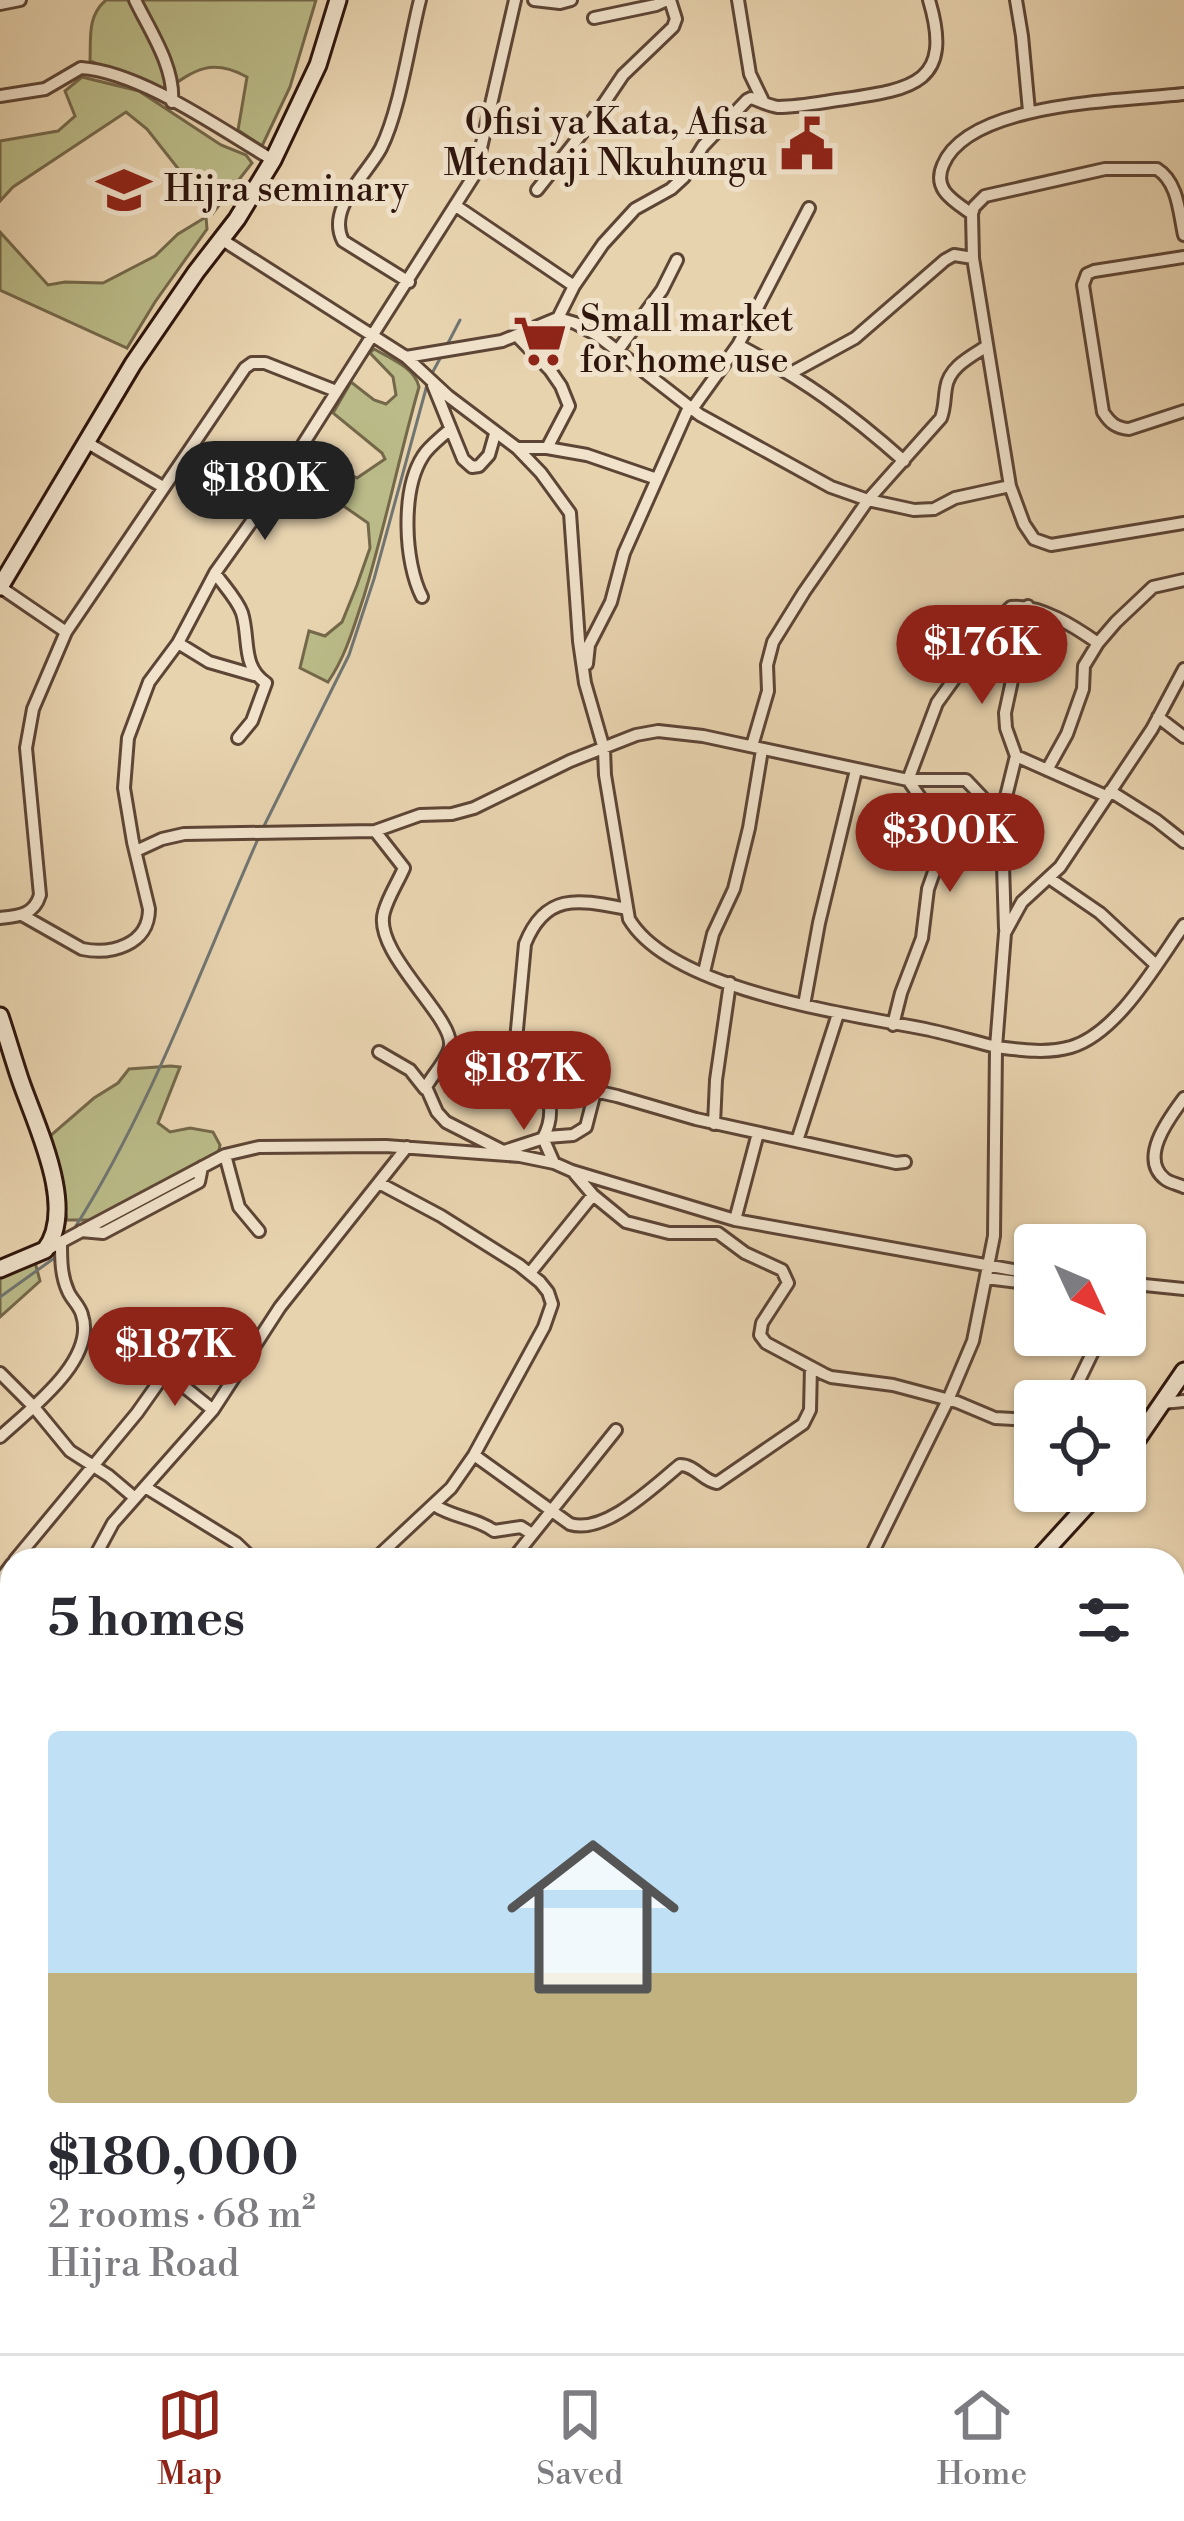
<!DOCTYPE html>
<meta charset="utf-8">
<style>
body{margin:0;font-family:"Libre Bodoni",serif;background:#f2f2f3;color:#2b2b33;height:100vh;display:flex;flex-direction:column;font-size:45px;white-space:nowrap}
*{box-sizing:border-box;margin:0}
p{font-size:39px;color:#7c7c81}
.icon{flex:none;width:66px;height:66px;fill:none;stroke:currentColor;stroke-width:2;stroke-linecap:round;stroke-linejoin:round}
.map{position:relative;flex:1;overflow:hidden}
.drawer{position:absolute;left:0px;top:1548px;width:1185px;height:807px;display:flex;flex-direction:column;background:#fff;border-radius:36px 36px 0 0;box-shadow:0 3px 9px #0004}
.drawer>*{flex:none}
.needle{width:78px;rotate:134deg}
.controls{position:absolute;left:1014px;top:1224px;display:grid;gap:24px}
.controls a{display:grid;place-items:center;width:132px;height:132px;border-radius:12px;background:#fff;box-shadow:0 3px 9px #0004;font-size:60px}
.price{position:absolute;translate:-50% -102px;padding:0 27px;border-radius:42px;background:#8f2418;color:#fff;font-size:39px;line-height:78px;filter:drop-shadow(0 3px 6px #0008)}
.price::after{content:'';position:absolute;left:50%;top:72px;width:36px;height:27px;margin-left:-18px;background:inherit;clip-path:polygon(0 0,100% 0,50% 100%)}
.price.active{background:#222;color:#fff}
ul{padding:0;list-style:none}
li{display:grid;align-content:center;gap:24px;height:636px;padding:0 48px}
li span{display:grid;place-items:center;height:372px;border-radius:12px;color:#555}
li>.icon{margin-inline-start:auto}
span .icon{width:216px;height:216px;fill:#fffc;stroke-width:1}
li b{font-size:51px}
h2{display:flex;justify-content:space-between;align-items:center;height:144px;padding:0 48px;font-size:51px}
.tabs{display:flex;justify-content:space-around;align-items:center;height:168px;border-top:3px solid #e1e1e2;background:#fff;font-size:33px;color:#7c7c81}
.tabs a{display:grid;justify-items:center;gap:6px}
.tabs .active{color:#8f2418}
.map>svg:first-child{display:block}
</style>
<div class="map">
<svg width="1184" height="2353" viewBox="0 0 1184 2353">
<rect width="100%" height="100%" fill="#e8d3af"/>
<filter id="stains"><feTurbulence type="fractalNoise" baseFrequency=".00167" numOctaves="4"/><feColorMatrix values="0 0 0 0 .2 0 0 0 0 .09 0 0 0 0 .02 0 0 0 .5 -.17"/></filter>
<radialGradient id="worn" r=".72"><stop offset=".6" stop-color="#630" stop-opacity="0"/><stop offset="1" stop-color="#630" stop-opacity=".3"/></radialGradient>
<path fill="#babb88" stroke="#74684a" stroke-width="3" d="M106 0H316L290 87 262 146 238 130 247 77C212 58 195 69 165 91L90 61C91 38 87 16 106 0Z
M82 77 139 91 221 145 246 155 252 163 213 213 147 129 126 112 13 187 0 201V141L58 131 75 116 65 91Z
M206 217 207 229 155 302 127 348 0 290V232L48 285 65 282 103 283 155 256 178 234Z
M374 349C390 358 415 368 419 387 399 457 385 527 364 596 354 626 346 656 328 682L300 668 309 631 325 636 342 622 357 585 370 548 368 523 299 475 312 454 357 478 385 459 382 453 333 413 351 382 374 400 386 404 396 395 393 377 370 353Z
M171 1066 180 1067 158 1123 170 1132 190 1128 213 1132 220 1145 217 1160 103 1220H67L50 1136 94 1098 118 1083 129 1069Z
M35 1262 40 1281 0 1317V1278Z"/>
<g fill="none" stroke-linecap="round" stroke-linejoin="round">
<path stroke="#707572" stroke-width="3" d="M447 345 460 320
M430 377 443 353
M262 830 349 655 374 579 427 385
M74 1229C151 1108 200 970 258 839
M0 1297 53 1259"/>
<defs>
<path id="street" d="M135 0C150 31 175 67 172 102
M534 0 560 3 571 0
M738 0 750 74 764 103
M1016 0 1022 36 1029 111
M0 4 20 0
M594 18 656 5 667 0
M0 96 45 89 81 68C141 72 220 129 273 160
M537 190 594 118 623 75 673 27 676 19 670 0
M456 206 574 286
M972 214C954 201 932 190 943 165 969 101 1125 101 1184 94
M1184 235C1179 212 1178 182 1157 169H1105L985 196 974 207 972 214 973 258 1010 486 1024 524 1034 539 1051 545 1184 523
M221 239 406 357 502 341 558 318 575 323 597 335 700 415 831 487 868 500 914 510 934 509 955 498 1010 486
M1184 257 1094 271 1087 274 1083 285 1103 412C1110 423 1116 428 1129 429L1184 411
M409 282 343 241C326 208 367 175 381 148 400 110 409 43 420 0
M558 318 574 286 603 244 635 209 671 189 684 177 703 146 747 100 751 98C760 101 769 106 778 107 799 107 823 102 845 99 913 89 954 83 929 0
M517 336 550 370 561 386 569 406 547 448
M738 345C803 379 849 412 904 461
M618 350 662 290 677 260
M406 357 448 396 517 448H547L587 455 657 479
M791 373 855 338 945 260 954 255 973 258
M433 385 463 459 472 467 479 466 489 455 495 434
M692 409 738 345 809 208
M86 442 163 487
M517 448 541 473 570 513 579 641 585 683 604 749 605 775 629 919C671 990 848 1014 925 1029 949 1034 972 1041 996 1047L1005 933 1022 902 1060 867 1152 729 1184 669
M215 573C224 586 237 599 242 613 250 639 241 666 266 683L252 721 238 738
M0 587 66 632
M422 597C404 562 401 490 423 456 429 446 442 437 450 429
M178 643 209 662 254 675
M587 664 589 645 611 602 624 553 689 407
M1158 717 1184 737
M752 746 768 691 767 665 773 642 804 592 868 500 941 418C945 407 944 400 946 388 949 367 970 357 987 346
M1016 756 1106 796
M1047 770 1067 734 1083 689 1084 666 1098 643 1116 622 1153 587 1184 580
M1110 791 1156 820 1184 842
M1001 817 1016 756 1006 728 1005 713 1028 606
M375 831 404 868C398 882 388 897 384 912 372 952 454 1017 450 1046 448 1059 433 1074 426 1087L437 1112 446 1122 503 1151
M136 851 162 839 184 834 375 831 420 815 452 814 474 808 570 761 636 735 658 731 703 736 908 780H966L1001 817 1007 835 1003 865 1005 929
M1049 878 1100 913 1156 965
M627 909C580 900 546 891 525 944L516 1040 518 1055 530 1068 554 1082 617 1096 696 1119 896 1163 905 1162
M22 915 82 949C111 955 149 945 149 909L133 842 124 788 128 738 149 682 178 643 215 573 272 493 475 174 515 0
M0 918C19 916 34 915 40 895L26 748 33 709 66 632 245 368 252 363H265L336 391
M704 972 713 934 734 889 749 828 762 750
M804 1005 819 923 856 770
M893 1025 901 993 922 938 928 889 941 852 934 817 908 780 937 703 993 625 1011 607C1040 604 1075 627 1098 643
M379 1052 410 1070 425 1089
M538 1075C551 1096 555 1116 543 1138L554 1163
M1184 1098C1170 1117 1138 1158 1165 1179 1170 1183 1178 1184 1184 1187
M714 1124 716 1080 730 983
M797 1141 838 1014
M498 1153 547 1137 573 1135 586 1127 595 1092
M225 1155 239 1207 259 1231
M575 1174 593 1195 626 1222 669 1233H718L745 1253 782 1270 788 1283 762 1323 760 1335 766 1343 824 1374 831 1377 893 1385 957 1402 995 1418 1035 1420
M735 1220 758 1133
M81 1231 103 1233 199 1182 202 1167
M48 1249 225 1155 259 1147 386 1146 520 1156 554 1163 572 1171 735 1220 1035 1274
M530 1273 593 1195
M986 1278 1035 1284
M1125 1283 1184 1289
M0 1373 33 1406 70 1451 109 1476 135 1498
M1069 1401 1101 1335
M1163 1403 1184 1401
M1125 1418 1149 1422
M0 1437C29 1410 97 1360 82 1315 80 1306 71 1299 68 1291 61 1276 61 1259 61 1243
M474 1455 570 1524C605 1535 654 1486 680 1465 695 1465 703 1481 717 1483L803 1424 810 1410 811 1367
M145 1487 236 1543 254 1560
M434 1505C454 1518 477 1518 494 1531L521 1527 532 1534
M15 1560 137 1413 166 1372 213 1410
M93 1560 113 1523 213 1410 280 1307 407 1147
M374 1560 451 1488 474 1455 544 1327 552 1304 548 1292 540 1282 519 1265 441 1216 379 1183
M512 1560 616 1430
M869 1560 948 1400 973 1341 994 1236 996 1047C1020 1050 1047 1054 1071 1047 1118 1033 1157 963 1184 925
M0 1580 12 1564
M1173 1611H1184
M1173 1634 1184 1644
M0 1672 12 1654
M1173 1721 1184 1709
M1173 1788 1184 1775
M1173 1798 1184 1804
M0 1804 12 1787
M1173 1846 1184 1838
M1173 1902 1184 1888
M0 1999 12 1988
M1173 2126 1184 2112
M1173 2139 1184 2147
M0 2191 12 2201
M0 2268 12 2257
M1173 2316 1184 2300
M297 2343 303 2353
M557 2343 560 2353
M755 2343 757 2353
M37 2353 39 2343
M155 2353 162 2349 170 2353
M225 2353 229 2343
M485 2353 494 2343
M818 2353 832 2343
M1009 2353 1016 2343
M1147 2353 1154 2343"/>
<path id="secondary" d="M0 587 133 364 196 272 237 219 273 160 318 65 338 0
M0 1016C7 1037 13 1058 20 1079 35 1124 78 1208 45 1250L0 1269
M1125 1457 1184 1371
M1037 1560 1100 1491
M0 1851 12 1853"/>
</defs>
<use href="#street" stroke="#5d4536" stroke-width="16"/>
<use href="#secondary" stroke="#2f160d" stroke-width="21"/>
<use href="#street" stroke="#f0e2cb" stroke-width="10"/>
<use href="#secondary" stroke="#f0e2cb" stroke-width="15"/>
</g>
<defs>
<symbol id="civic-bare" viewBox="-9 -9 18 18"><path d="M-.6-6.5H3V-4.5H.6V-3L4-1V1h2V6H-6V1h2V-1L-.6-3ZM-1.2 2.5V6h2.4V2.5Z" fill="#8f2418" stroke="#f0e2cb" stroke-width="2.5" paint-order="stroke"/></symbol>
<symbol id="school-bare" viewBox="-9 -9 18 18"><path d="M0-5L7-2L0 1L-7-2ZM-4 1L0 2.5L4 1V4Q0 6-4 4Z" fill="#8f2418" stroke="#f0e2cb" stroke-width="2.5" paint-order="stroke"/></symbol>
<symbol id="supermarket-bare" viewBox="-9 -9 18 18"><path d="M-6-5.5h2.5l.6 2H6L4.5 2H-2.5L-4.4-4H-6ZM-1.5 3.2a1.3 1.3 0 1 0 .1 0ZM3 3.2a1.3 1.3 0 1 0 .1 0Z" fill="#8f2418" stroke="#f0e2cb" stroke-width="2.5" paint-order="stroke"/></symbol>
</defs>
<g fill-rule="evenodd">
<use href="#civic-bare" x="769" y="106" width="76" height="76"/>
<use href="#school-bare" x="86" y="152" width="76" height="76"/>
<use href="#supermarket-bare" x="502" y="303" width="76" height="76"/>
</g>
<g text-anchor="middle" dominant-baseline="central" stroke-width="10" stroke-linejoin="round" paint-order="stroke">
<g font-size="36" fill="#2f160d" stroke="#f0e2cb" text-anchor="start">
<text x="767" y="123" text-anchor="end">Ofisi ya Kata, Afisa<tspan x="767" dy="41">Mtendaji Nkuhungu</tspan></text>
<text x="164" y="190">Hijra seminary</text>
<text x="580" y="320">Small market<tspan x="580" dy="41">for home use</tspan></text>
</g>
</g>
<rect width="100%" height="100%" filter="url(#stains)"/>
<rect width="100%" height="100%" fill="url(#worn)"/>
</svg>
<div class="controls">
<a><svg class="needle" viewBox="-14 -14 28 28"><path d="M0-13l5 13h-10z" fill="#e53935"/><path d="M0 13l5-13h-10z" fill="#7c7c81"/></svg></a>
<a><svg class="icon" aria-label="locate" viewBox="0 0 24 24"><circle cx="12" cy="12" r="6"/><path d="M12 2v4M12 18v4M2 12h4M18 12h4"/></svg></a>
</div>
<b class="price active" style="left:265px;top:543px">$180K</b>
<b class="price" style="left:982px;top:707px">$176K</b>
<b class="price" style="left:950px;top:895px">$300K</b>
<b class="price" style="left:524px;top:1133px">$187K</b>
<b class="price" style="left:175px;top:1409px">$187K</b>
<section class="drawer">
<h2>5 homes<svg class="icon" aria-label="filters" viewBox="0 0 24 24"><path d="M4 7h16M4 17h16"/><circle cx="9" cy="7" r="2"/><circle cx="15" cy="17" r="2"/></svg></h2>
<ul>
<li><span style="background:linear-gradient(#bfe0f5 65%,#c2b280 0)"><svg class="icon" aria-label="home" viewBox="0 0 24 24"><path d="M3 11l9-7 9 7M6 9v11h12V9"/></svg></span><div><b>$180,000</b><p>2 rooms · 68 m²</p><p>Hijra Road</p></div></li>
</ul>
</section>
</div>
<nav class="tabs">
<a class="active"><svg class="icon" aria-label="map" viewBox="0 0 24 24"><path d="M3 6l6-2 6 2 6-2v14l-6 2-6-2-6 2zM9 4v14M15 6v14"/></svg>Map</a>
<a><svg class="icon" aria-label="saved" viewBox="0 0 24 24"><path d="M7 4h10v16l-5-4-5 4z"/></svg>Saved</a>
<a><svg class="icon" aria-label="home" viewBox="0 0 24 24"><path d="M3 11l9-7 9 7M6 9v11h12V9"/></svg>Home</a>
</nav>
